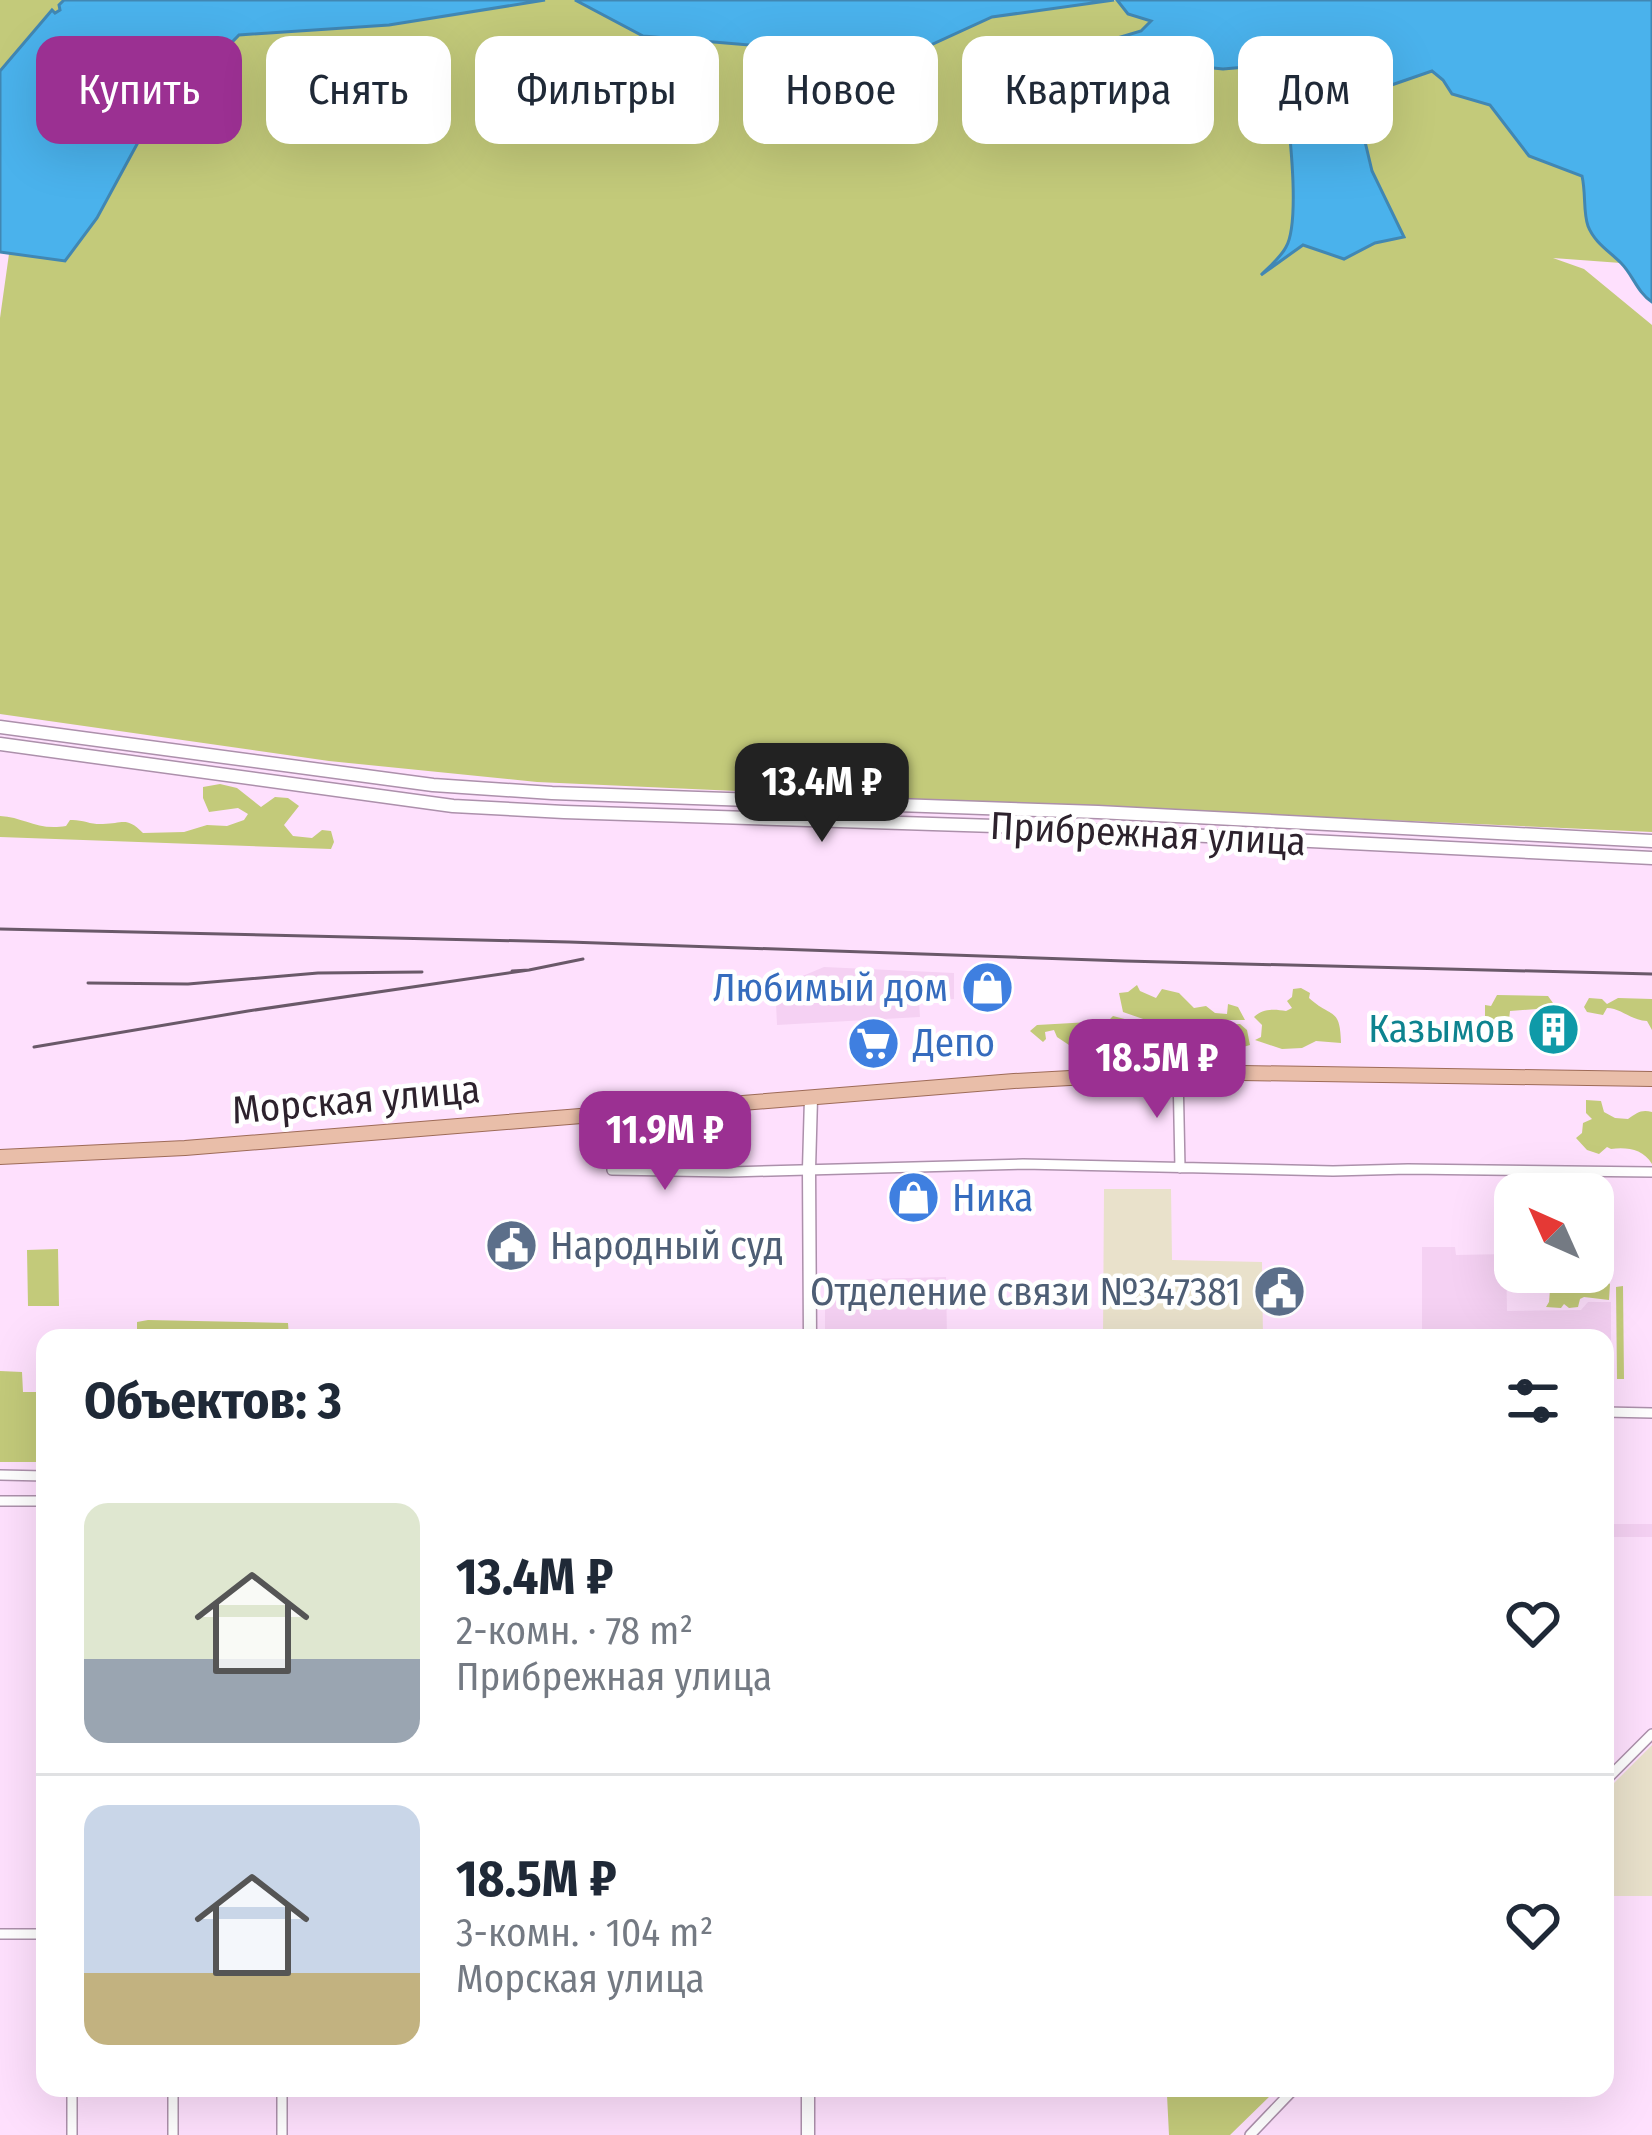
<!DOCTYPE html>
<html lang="ru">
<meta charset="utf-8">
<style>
body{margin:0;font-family:"Fira Sans Condensed",sans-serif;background:#f2f2f3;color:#1f2937;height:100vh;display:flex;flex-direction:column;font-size:45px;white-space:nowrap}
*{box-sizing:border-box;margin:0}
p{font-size:39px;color:#747a83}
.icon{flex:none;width:66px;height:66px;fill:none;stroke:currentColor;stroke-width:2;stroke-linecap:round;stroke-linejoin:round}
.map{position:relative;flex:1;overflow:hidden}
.drawer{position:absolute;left:36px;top:1329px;width:1578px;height:768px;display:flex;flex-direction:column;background:#fff;border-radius:24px;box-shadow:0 12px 48px #0002}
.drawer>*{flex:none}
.guide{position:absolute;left:36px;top:36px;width:1581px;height:108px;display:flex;gap:24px}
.needle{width:78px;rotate:315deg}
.fabs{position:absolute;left:1494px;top:1173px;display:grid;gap:24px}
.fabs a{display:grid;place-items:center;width:120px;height:120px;border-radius:24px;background:#fff;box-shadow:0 12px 48px #0002;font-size:60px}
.price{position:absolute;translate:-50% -102px;padding:0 27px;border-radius:24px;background:#9b3092;color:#fff;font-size:39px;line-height:78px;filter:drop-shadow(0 3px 6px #0008)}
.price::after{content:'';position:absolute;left:50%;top:72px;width:36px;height:27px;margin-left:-18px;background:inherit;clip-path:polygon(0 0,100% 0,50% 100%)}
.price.selected{background:#222;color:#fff}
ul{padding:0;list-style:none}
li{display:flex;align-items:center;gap:36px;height:300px;padding:0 48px}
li+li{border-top:3px solid #e0e1e3}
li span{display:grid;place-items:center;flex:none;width:336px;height:240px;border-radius:24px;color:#555}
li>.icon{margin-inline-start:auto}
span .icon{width:144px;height:144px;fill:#fffc;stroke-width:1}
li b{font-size:51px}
h2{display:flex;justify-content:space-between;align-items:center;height:144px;padding:0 48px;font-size:51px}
.pill{padding:0 42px;border-radius:24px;background:#fff;box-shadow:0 12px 48px #0002;font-size:42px;line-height:108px}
.pill.selected{background:#9b3092;color:#fff}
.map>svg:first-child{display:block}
</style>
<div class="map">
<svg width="1652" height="2135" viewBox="0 0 1652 2135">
<rect width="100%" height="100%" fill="#fee0fd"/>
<path fill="#f5d1f3" d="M824 967 954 973V999L919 1001 920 1017 777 1025 775 981 793 980Z
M1422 1247H1455L1456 1255 1506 1254 1507 1311 1581 1310 1588 1302H1611V1384H1605V1338H1422Z
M946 1277 947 1338H825V1280Z
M1605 1524H1652V1537H1605Z"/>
<path fill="#e9e1cb" d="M1104 1189H1171L1172 1260 1262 1262 1263 1338H1103Z
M1652 1745V1896H1605V1792Z"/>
<path fill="#c3ca7a" d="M0 0H64L60 10 55 14 51 11 0 71Z
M545 0H575L643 36 833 52 841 102 891 86 920 50 992 17 1117 0 1128 14 1151 20 1141 31 1155 57C1178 63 1203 70 1227 69 1245 68 1262 63 1279 67L1284 77C1287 114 1303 219 1285 249 1281 256 1272 263 1267 270L1303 245 1344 259 1375 243 1403 237 1372 171 1363 133 1377 90 1432 71 1443 80 1452 94 1490 105 1529 156 1582 176C1585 189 1584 205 1587 215 1593 234 1606 252 1621 263L1553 258 1584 269 1652 325V832L537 782 329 761 0 714V318L9 254 65 261 97 218 142 135 239 34 389 25Z
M220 784 237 788 261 807 275 797 288 798 299 806 284 825 293 836 312 838 322 830 331 831 334 842 331 849 0 837V816C24 817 37 831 66 826L70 820C82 819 91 825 103 824 123 824 126 816 143 833L184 832 207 825 227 826 244 820 248 814 238 808 209 812 203 798V787Z
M1137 985 1140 991 1156 998 1162 989 1179 993 1194 1008 1206 1006 1215 1013 1227 1014 1228 1004 1238 1007 1245 1020H1146L1123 1012 1119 993 1128 992Z
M1301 988 1310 993 1309 998C1332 1019 1340 1006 1341 1043L1316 1041 1302 1048 1282 1049 1255 1040 1261 1037 1262 1025 1254 1017C1263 1008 1275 1009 1286 1011L1292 1008 1287 1001 1292 997 1293 989Z
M1497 995 1548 996 1553 1003 1550 1008 1510 1011 1509 1020C1501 1026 1494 1027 1485 1024V1005L1491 1006Z
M1589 998 1602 999 1607 1004 1618 998 1652 999V1030L1647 1021C1630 1020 1621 1008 1607 1008L1603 1015 1587 1012 1584 1007Z
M1113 1016 1148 1025 1240 1024 1247 1030 1250 1045 1236 1049 1223 1046 1219 1039C1199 1045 1163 1040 1138 1044L1129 1034 1131 1044 1128 1048 1109 1042 1092 1044 1080 1041 1072 1047 1057 1037 1054 1030 1045 1032 1046 1039 1043 1042 1030 1031 1037 1025 1108 1021Z
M1586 1100 1601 1101 1604 1112 1615 1118 1628 1119C1637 1113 1641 1109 1652 1112V1164C1643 1149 1627 1147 1611 1149L1607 1147 1599 1154 1587 1150 1576 1138 1582 1133 1583 1123 1592 1119 1586 1113Z
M58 1249 59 1306H28L27 1250Z
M1593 1271 1610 1284 1609 1300 1584 1297 1580 1299 1578 1307 1569 1308 1564 1304 1561 1308 1546 1307 1549 1302 1551 1277 1545 1272Z
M1623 1286 1624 1379H1617L1616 1287Z
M148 1320 288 1323 289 1338H137V1322Z
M0 1371 22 1372 23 1392H45V1462H0Z
M1167 2095H1271L1230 2135H1169Z"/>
<path fill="#4ab2ec" stroke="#4187b3" stroke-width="3" d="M64 0H545L389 25 239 35 142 135 97 218 65 261 0 252V71L52 10 55 13 60 10 59 5Z
M575 0H1114L992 17 920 50 891 86 841 103 833 52 643 36Z
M1117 0H1652V302C1637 292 1633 275 1621 263 1609 251 1594 242 1588 226 1583 212 1586 193 1582 176L1529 156 1490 105 1452 94 1443 80 1432 71 1377 90 1363 133 1372 171 1404 237 1375 243 1344 259 1303 245 1261 275C1269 267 1281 257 1286 247 1302 219 1287 112 1284 77L1279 68 1270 65 1223 69 1183 65 1155 57 1122 71V58L1114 39 1141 31 1151 21 1128 14Z"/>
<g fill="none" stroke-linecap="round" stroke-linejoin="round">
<defs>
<path id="street" d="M1178 1072 1180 1168
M610 1113 612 1170 730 1172 1023 1164 1333 1171 1408 1169 1652 1172
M1605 1412 1652 1413
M0 1475 45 1476
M0 1501H45
M1605 1781 1652 1734
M0 1934H45
M173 2088V2135
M72 2135V2088
M282 2135V2088
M1250 2135 1295 2088"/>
<path id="secondary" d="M0 727 433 785 552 793 1098 812 1652 841
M0 744 453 806 564 812 1026 827 1652 858
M810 1338 809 1169 811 1098
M808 2135V2088"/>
<path id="primary" d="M0 1157 185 1148 1014 1081 1178 1072 1652 1079"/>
</defs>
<use href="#street" stroke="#ac90ab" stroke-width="12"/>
<use href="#secondary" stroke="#ac90ab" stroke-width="15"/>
<use href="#primary" stroke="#9e6b58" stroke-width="16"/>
<use href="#street" stroke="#fff" stroke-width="9"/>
<use href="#secondary" stroke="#fff" stroke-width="12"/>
<use href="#primary" stroke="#e9bea9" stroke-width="14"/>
<path stroke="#6a5969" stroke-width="3" d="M0 929 569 942 1125 961 1652 974
M512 971 529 970 583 959
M88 983 188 984 318 973 422 972
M34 1047 248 1011 529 970"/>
</g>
<defs>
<symbol id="shop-disc" viewBox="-11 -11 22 22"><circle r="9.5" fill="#3f7fe0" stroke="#fff"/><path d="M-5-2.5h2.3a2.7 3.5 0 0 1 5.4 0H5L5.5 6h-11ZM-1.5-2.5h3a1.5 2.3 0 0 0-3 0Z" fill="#fff"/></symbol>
<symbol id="building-disc" viewBox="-11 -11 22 22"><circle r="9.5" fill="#0f9aa8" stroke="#fff"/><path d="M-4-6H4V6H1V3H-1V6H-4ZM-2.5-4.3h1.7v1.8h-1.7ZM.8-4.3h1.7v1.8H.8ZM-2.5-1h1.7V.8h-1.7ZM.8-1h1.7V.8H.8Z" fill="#fff"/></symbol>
<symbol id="supermarket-disc" viewBox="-11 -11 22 22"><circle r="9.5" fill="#3f7fe0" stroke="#fff"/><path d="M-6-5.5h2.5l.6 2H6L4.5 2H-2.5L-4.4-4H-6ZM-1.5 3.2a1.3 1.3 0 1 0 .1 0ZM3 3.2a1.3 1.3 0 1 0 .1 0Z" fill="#fff"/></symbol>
<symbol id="civic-disc" viewBox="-11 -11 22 22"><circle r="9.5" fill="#5c6f8a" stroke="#fff"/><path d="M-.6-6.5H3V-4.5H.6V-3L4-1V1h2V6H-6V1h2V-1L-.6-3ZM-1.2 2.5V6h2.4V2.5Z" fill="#fff"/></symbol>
</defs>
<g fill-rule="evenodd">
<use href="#shop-disc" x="958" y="958" width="59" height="59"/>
<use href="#building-disc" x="1524" y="1000" width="59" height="59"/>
<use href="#supermarket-disc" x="844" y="1014" width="59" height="59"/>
<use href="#shop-disc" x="884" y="1168" width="59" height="59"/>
<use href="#civic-disc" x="482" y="1216" width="59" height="59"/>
<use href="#civic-disc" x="1250" y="1262" width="59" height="59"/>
</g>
<g text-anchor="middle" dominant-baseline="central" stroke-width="9" stroke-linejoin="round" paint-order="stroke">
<g font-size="39" fill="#2d222d" stroke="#fff">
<text transform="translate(1148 834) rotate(3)">Прибрежная улица</text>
<text transform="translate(356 1100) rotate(-5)">Морская улица</text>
</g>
<g font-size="39" fill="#366cbe" stroke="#fff" text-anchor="start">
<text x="948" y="988" text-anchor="end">Любимый дом</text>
<text x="913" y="1043">Депо</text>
<text x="952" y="1198">Ника</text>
</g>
<g font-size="39" fill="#0d838f" stroke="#fff" text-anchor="end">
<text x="1515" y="1029">Казымов</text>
</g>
<g font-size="39" fill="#4e5e75" stroke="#fff" text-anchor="start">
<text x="550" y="1246">Народный суд</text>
<text x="1241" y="1292" text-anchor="end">Отделение связи №347381</text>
</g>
</g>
</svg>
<div class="fabs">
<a><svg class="needle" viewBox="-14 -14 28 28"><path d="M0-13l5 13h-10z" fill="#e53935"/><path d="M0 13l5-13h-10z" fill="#747a83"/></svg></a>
</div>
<b class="price selected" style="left:822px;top:845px">13.4M ₽</b>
<b class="price" style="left:1157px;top:1121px">18.5M ₽</b>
<b class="price" style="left:665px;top:1193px">11.9M ₽</b>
<div class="guide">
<a class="pill selected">Купить</a>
<a class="pill">Снять</a>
<a class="pill">Фильтры</a>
<a class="pill">Новое</a>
<a class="pill">Квартира</a>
<a class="pill">Дом</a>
</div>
<section class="drawer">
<h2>Объектов: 3<svg class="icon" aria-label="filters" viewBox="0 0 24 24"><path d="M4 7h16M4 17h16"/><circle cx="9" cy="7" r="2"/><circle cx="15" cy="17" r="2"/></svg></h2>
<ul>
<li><span style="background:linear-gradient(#dfe7d0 65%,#9aa5b1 0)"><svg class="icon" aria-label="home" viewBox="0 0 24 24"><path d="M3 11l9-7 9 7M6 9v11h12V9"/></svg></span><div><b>13.4M ₽</b><p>2-комн. · 78 m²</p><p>Прибрежная улица</p></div><svg class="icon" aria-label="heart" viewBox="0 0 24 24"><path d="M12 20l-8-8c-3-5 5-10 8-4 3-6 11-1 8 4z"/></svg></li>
<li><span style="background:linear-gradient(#c9d6e8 70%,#c2b280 0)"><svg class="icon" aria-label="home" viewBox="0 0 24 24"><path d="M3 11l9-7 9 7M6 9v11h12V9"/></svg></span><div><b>18.5M ₽</b><p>3-комн. · 104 m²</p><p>Морская улица</p></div><svg class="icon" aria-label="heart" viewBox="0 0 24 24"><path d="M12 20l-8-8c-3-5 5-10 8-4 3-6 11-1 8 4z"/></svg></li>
</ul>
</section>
</div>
